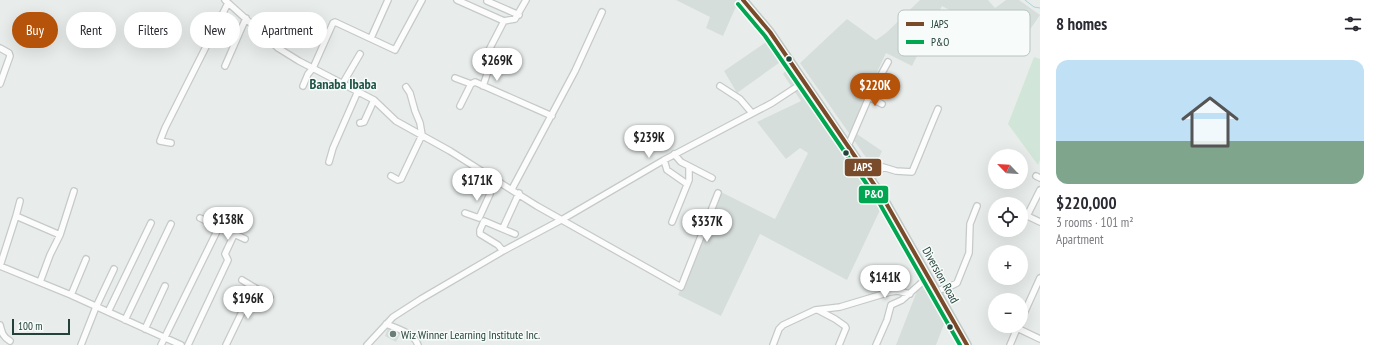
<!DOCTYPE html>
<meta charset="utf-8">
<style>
body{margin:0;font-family:"PT Sans Narrow",sans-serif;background:#f7f7f7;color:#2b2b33;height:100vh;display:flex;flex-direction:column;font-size:15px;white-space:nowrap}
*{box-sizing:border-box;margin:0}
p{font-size:13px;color:#7c7c81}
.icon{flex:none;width:22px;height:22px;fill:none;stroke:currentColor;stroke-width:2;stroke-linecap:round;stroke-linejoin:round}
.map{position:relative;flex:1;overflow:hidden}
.sheet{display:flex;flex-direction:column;background:#fff;width:340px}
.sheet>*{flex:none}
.guide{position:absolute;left:12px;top:12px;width:380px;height:36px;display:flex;gap:8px}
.needle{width:26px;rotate:295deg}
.tools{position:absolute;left:988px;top:149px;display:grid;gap:8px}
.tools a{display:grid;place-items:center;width:40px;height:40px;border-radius:50%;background:#fff;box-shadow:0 4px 16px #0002;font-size:20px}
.scale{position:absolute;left:12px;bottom:10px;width:58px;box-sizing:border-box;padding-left:4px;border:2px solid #24423a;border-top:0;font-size:11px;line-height:14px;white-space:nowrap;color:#24423a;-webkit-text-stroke:3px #f7fbf9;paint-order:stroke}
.price{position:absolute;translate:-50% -34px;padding:0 9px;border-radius:14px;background:#fff;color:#222;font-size:13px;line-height:26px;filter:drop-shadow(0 1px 2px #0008)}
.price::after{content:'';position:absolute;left:50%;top:24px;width:12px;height:9px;margin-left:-6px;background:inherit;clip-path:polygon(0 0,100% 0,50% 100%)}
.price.on{background:#b45309;color:#fff}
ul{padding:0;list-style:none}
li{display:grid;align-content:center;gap:8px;height:212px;padding:0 16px}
li span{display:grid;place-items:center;height:124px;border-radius:12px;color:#555}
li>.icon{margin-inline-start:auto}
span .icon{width:72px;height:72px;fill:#fffc;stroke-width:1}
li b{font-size:17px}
h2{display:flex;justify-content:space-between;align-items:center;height:48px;padding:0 16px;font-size:17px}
.pill{padding:0 14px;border-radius:18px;background:#fff;box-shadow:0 4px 16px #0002;font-size:14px;line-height:36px}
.pill.on{background:#b45309;color:#fff}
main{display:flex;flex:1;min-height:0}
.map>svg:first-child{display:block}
</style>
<main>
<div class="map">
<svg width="1040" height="345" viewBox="0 0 1040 345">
<rect width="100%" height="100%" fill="#e8edeb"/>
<path fill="#d6dedb" d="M676 0H736L738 2 723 36 706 28 710 17Z
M920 0H988L995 8 1006 0H1019L1040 15 1018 47 942 6 912 66 886 53 869 89 872 90 854 132 882 151 874 169 800 63 847 19 876 40 886 33Z
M769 40 783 60 737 93 724 71Z
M788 68 881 208 847 280 760 234 721 316 678 295 721 192 775 219 808 153 800 148 786 159 757 122 801 101 783 74Z
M922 278 946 319 936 345H896Z
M388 328 401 333 396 342 385 336Z"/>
<path fill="#d1e6d8" d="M1034 57 1040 59V160L1038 165 1008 124Z"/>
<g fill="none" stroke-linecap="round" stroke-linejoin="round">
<path stroke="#a9d4db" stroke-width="1" d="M1025 0 1034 7 1040 8"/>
<defs>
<path id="minor" d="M225 0 278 48 299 61 374 100 396 121 450 151 537 206 681 287 718 193
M457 0 504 21 515 19 526 0
M487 1 519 15
M371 38 388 0
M0 48 9 53 10 56 0 84
M225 66 246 18
M455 78 471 84
M343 83 360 54
M303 86 308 74 313 68 333 23 335 22 395 50 422 0
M483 86 490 65 489 50 504 21
M720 86 740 99 752 113
M869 97 882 104
M460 106 471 84 475 82 552 116
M360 123 364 122 374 100
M171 143 160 141 165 128 228 3
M848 146 869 97 888 62
M674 154 681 162 712 178
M664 160 667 170 687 184
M329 162 333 148 358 91
M391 176 398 180 401 179 422 135 420 123 415 111 410 93 406 87
M1036 176 1040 178
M871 178 883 167 896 171 912 172C921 151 929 130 938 109
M512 189 575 71 602 12
M465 213 479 218 490 194
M1021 213 1040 222
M16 216 20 201
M1027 216 1040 190
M672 222 689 180V167
M219 227 245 239
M503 228 519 193
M60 235 16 216 0 266 71 295 181 345
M503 251 498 245 480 234V230L484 221 515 234
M242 280 270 297
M40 282 50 255 60 235 74 191
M937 291 951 286 957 283 969 253 970 224 977 206
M71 295 86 259
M818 310 835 319 845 326 846 328 839 345
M108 312 151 223
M125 320 171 224
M1021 320 1040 278
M386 324C396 328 414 333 418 345
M0 325C2 333 3 337 10 341
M1017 328 1040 339
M145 329 165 286
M81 345 96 307 114 269
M161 345 219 227 200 218
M188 345 228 260 225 254 244 213
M226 345 254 287
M367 345 393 317 421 299 503 251 563 219 664 160 772 103 804 82
M773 345 779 329 783 325 815 310 840 307 890 292 898 291 910 294
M876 345 887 320 891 305 902 300 928 277
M1010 345 1018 326"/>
<path id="highway" d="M743 0 770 32 882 196 967 345"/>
</defs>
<use href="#minor" stroke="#c5cac8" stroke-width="8"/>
<use href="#highway" stroke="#c3ccc9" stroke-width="10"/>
<use href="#minor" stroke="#fcfcfc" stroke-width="5.5"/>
<use href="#highway" stroke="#bcc4c2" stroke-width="8"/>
<defs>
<path id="bus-1" d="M743 0 770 32 882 196 967 345"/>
<path id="bus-2" d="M738 4 765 36 877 199 960 345"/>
</defs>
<use href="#bus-1" stroke="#f7fbf9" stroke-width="7"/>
<use href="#bus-2" stroke="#f7fbf9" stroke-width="7"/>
<use href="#bus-1" stroke="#7a4b2a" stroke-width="4"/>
<use href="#bus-2" stroke="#00a651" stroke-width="4"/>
</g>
<g fill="#24423a" stroke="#f7fbf9" stroke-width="1.5">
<circle cx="789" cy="59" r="3.5"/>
<circle cx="846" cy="153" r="3.5"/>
<circle cx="950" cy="327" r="3.5"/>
</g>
<circle fill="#697e78" stroke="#f7fbf9" stroke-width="1.5" cx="393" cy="334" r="4"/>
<g text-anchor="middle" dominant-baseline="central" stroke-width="3" stroke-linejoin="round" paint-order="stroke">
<g font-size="12" fill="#24423a" stroke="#f7fbf9">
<text transform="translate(941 275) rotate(61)">Diversion Road</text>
</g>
<g font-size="12" fill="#24423a" stroke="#f7fbf9" text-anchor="start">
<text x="401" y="334">Wiz Winner Learning Institute Inc.</text>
</g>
<g font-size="14" font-weight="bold" fill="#1f5548" stroke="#f7fbf9">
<text x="343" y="84">Banaba Ibaba</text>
</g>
</g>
<rect x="898" y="10" width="132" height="46" rx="6" fill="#f7fbf9" stroke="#b8c4c0" stroke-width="1"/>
<rect x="906" y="22" width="18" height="4" fill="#7a4b2a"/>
<rect x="906" y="40" width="18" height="4" fill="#00a651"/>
<g font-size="11" fill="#24423a">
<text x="931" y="28">JAPS</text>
<text x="931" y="46">P&amp;O</text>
</g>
<g stroke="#f7fbf9" stroke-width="1.5">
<rect x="844" y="158" width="38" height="19" rx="4" fill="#7a4b2a"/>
<rect x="858" y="185" width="31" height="19" rx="4" fill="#00a651"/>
</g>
<g font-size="11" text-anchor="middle" font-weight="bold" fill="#fff">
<text x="863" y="171">JAPS</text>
<text x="874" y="198">P&amp;O</text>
</g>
</svg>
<div class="tools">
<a><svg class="needle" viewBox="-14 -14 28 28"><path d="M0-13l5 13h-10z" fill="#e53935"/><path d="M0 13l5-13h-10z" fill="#7c7c81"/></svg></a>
<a><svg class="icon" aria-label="locate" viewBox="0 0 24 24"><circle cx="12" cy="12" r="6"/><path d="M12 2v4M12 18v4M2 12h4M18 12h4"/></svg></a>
<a>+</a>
<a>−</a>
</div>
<div class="scale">100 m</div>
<b class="price" style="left:497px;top:82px">$269K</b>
<b class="price on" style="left:875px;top:107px">$220K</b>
<b class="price" style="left:649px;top:159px">$239K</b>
<b class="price" style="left:477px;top:202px">$171K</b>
<b class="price" style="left:228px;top:241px">$138K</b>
<b class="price" style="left:707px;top:243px">$337K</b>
<b class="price" style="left:885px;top:299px">$141K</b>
<b class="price" style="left:248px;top:320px">$196K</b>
<div class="guide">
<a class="pill on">Buy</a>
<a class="pill">Rent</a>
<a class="pill">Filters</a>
<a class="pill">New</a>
<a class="pill">Apartment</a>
</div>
</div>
<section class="sheet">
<h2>8 homes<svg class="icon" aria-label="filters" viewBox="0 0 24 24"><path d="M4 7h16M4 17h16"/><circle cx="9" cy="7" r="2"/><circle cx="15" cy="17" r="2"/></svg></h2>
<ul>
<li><span style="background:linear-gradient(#bfe0f5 65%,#7fa58c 0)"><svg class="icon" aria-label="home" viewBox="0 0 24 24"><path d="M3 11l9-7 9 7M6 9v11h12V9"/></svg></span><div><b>$220,000</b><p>3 rooms · 101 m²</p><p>Apartment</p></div></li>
</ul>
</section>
</main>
